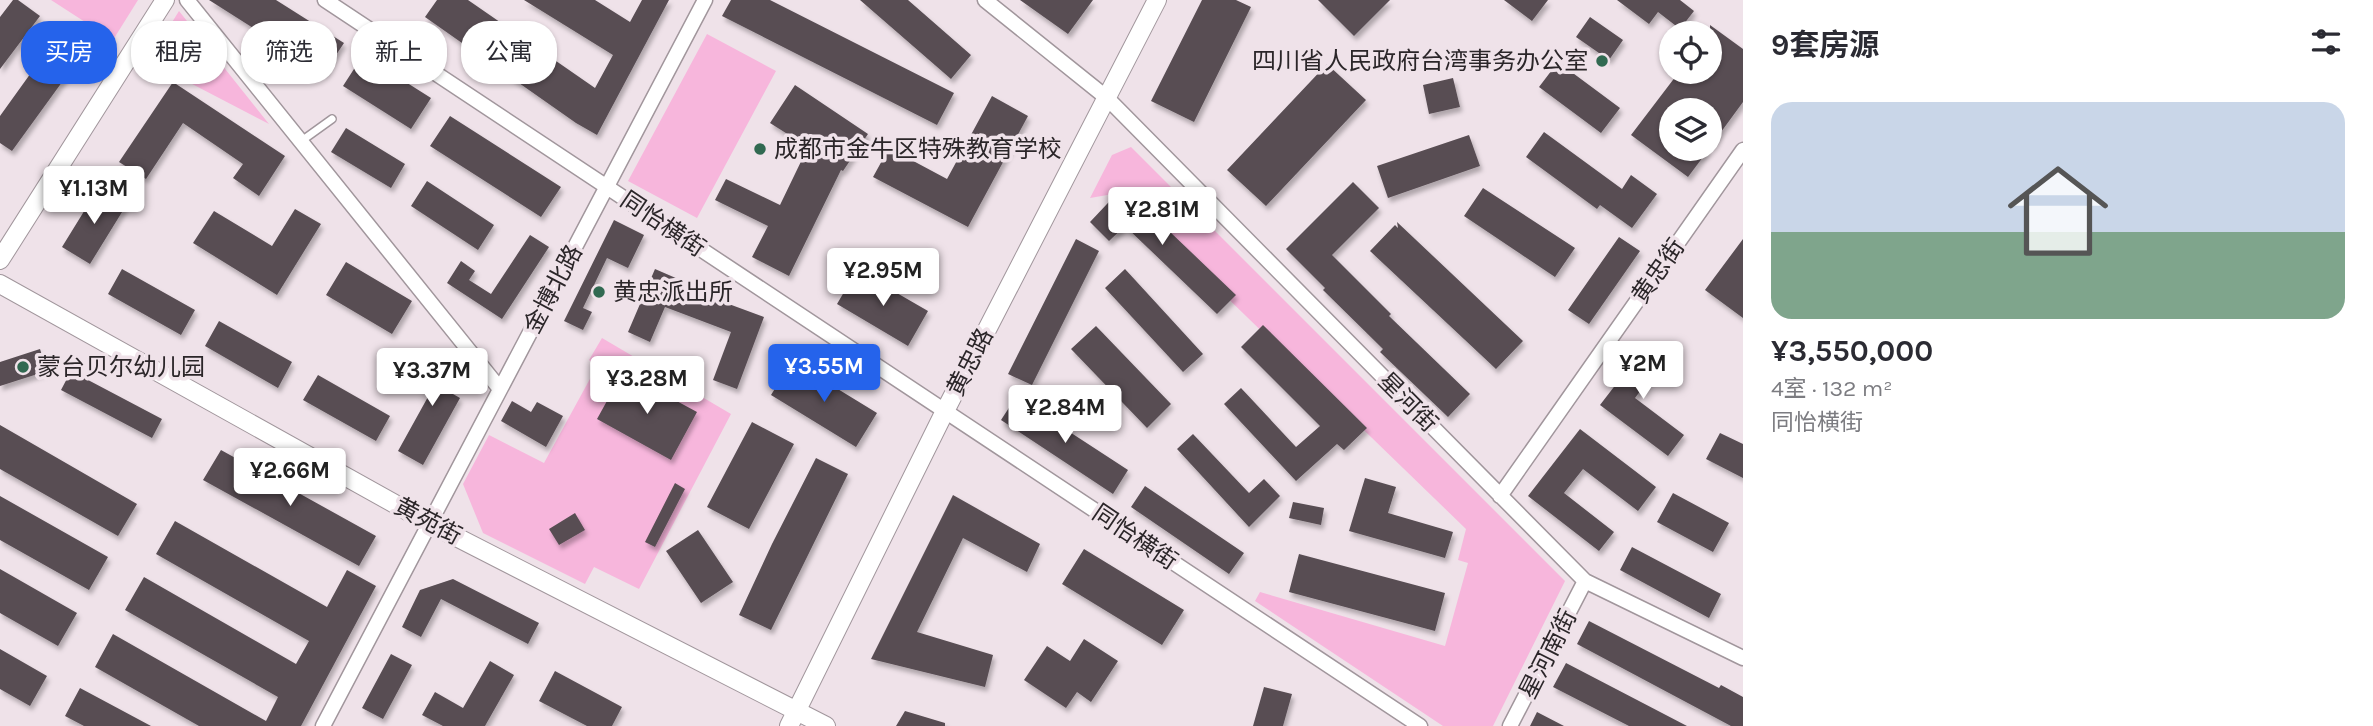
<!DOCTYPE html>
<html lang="zh">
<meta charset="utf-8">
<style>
body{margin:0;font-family:Karla,"Noto Sans SC",sans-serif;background:#f2f2f3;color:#2b2b33;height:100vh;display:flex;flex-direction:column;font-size:26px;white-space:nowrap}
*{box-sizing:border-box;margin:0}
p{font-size:23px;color:#7c7c81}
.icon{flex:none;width:38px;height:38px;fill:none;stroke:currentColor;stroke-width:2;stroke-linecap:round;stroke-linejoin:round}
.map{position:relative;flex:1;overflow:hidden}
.panel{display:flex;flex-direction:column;background:#fff;width:630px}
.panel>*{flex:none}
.guide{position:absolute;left:21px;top:21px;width:665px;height:63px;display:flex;gap:14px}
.controls{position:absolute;left:1659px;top:21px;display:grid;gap:14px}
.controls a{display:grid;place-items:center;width:63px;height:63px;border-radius:50%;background:#fff;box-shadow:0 2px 5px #0004;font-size:35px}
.price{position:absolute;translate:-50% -60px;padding:0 16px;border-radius:7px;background:#fff;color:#222;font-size:23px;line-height:46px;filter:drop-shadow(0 2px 4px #0008)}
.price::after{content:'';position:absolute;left:50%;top:42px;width:21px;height:16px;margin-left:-10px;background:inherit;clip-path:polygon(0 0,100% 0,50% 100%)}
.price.active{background:#2563eb;color:#fff}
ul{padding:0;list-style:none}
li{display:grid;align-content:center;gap:14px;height:371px;padding:0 28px}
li+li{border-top:2px solid #e1e1e2}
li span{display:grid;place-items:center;height:217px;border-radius:21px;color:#555}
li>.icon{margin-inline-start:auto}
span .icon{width:126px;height:126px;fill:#fffc;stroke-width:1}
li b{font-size:30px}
h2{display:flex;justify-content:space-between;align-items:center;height:84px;padding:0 28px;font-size:30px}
.pill{padding:0 24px;border-radius:28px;background:#fff;box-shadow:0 2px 5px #0004;font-size:24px;line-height:63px}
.pill.active{background:#2563eb;color:#fff}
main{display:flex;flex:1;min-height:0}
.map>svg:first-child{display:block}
</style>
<main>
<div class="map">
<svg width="1743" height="726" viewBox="0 0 1743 726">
<defs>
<filter id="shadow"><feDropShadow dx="2.5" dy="4.5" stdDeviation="2" flood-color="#0004"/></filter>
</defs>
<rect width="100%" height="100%" fill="#efe2e9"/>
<path fill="#f7b6dc" d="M51 0H138L113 40Z
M179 11 269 124 148 61Z
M707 34 776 71 697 218 628 181Z
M1131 147 1565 581 1493 726H1443L1255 601 1260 592 1445 646 1468 563 1458 560 1466 529 1119 193 1090 198 1112 155Z
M602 338 731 414 639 589 594 567 585 584 483 533 463 484 489 435 544 463 597 366 589 360Z"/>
<path fill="#584d53" filter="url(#shadow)" d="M13 0H18L40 16 0 69V17Z
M209 0H276L344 43 324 73Z
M437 0H468L595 88 613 55 524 0H595L630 22 642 0H669L597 135 576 123 425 17Z
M731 0H770L954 93 937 125 722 16Z
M860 0H908L971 55 951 79Z
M1020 0H1093L1068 34Z
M1202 0H1236L1251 7 1194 122 1151 101Z
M1318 0H1390L1354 36Z
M1504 0H1548L1532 21Z
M1617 0H1680L1694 11 1680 29 1658 12 1649 24Z
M1590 17 1623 40 1609 60 1576 37Z
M1710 25 1743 49V102L1710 147V110H1671V149H1709L1688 177 1631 135 1679 72H1710Z
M56 38 81 56 12 151 0 143V116Z
M363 55 431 98 411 129 343 86Z
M1558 62 1620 108 1601 133 1539 87Z
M1327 64 1366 100 1266 206 1227 170Z
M1453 78 1460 107 1429 114 1423 85Z
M173 82 285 156 259 196 233 178 243 164 183 123 146 179 119 162Z
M795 85 868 134 843 171 841 170 789 276 752 257 768 226 715 200 726 179 780 205 808 147 770 123Z
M992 96 1028 116 968 227 873 177 889 148 947 179Z
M450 116 561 187 541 217 430 146Z
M346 128 405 164 391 188 331 152Z
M1544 132 1622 189 1631 175 1657 194 1632 228 1600 205 1597 209 1526 157Z
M1469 135 1480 166 1388 198 1377 166Z
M427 181 494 225 478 250 411 206Z
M1353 182 1379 208 1332 255 1391 314 1389 316 1470 394 1448 417 1380 352 1383 349 1323 290 1325 288 1286 249Z
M99 187 127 204 90 264 62 247Z
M1123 187 1236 295 1217 314 1125 226 1109 241 1090 222Z
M1483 188 1575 248 1555 277 1464 216Z
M295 209 321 224 277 295 193 243 214 211 272 246Z
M614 220 644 235 628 268 607 258 583 308 592 312 583 330 564 321Z
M1397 222 1523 341 1496 369 1370 251 1395 225 1398 228Z
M530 235 549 247 502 319 447 283 461 261 475 271 469 280 491 294Z
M1619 237 1640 251 1589 324 1568 310Z
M1076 239 1099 251 1032 385 1008 374Z
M1743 239V318L1705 290Z
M346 262 412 301 392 334 326 295Z
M122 269 195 310 181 335 108 294Z
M655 269 701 289 699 293 764 317 737 389 713 380 731 332 665 307 650 342 628 332Z
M1125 269 1203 354 1183 372 1105 288Z
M857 270 928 311 908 346 837 304Z
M219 321 292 362 278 388 205 346Z
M1263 325 1367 428 1344 450 1337 444 1296 481 1224 404 1241 388 1296 447 1320 426 1241 347Z
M1096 326 1171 404 1147 428 1071 349Z
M1647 344 1674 364 1665 377 1656 370 1635 398 1684 435 1668 456 1600 405Z
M40 349 47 371 0 386V362Z
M431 350 460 365 446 390 460 398 423 465 398 451 434 386 417 377Z
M792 361 877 413 856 447 771 395Z
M71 371 162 419 152 438 61 390Z
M623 372 697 412 671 460 597 419Z
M318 375 390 416 376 441 303 400Z
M1016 397 1128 470 1113 494 1001 420Z
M512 401 531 412 537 402 563 416 546 447 501 421Z
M752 422 794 444 749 529 707 507Z
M0 425 137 504 118 536 0 469Z
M1580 429 1656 487 1638 511 1583 469 1564 493 1614 532 1599 551 1528 496Z
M1720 433 1743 444V478L1706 459Z
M1193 434 1249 493 1264 479 1280 496 1249 527 1177 449Z
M221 450 376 536 359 566 203 480Z
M816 458 848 474 771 630 739 615 772 544Z
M1365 478 1396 487 1388 513 1453 532 1445 558 1349 531Z
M675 483 685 489 655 547 645 542Z
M1145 486 1244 553 1229 574 1131 507Z
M1673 493 1729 523 1713 552 1657 522Z
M953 495 1040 544 1027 572 963 538 917 632 993 655 985 687 871 659Z
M0 496 108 557 89 590 0 540Z
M1293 502 1324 508 1321 525 1289 518Z
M575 513 585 530 559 545 549 529Z
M175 521 327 607 347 570 376 586 301 726H199L95 667 113 634 266 721 278 697 125 610 144 577 296 664 309 641 156 554Z
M698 530 733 582 701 603 666 551Z
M1632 547 1721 594 1709 618 1620 570Z
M1084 549 1184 610 1162 645 1062 584Z
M1299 554 1445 593 1435 631 1289 592Z
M0 569 77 613 58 646 0 613Z
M453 579 539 623 528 644 441 599 421 637 402 627 420 590Z
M1589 621 1719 688 1721 685 1743 697V726H1731L1577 644Z
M1084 639 1118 661 1091 702 1077 692 1066 708 1024 680 1047 646 1070 661Z
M0 649 47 676 30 706 0 689Z
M391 654 412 665 383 719 362 708Z
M490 661 514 675 485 726H443L422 715 435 692 463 708Z
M1566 663 1687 726H1629L1553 687Z
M555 671 622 707 612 726H587L539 701Z
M1264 687 1292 694 1283 726H1253Z
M80 688 151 726H84L65 716Z
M905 711 945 723V726H896Z
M1537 712 1564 726H1530Z"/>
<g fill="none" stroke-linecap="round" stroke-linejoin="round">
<defs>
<path id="service" d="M300 142 332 119"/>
<path id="minor" d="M187 0 500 389
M325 0 1420 726
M985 0 1107 98 1585 581 1743 658
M1500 496 1743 150
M323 726 705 0
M1510 726 1585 581"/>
<path id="tertiary" d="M0 260 165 0
M0 284 429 523 826 726
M789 726 945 411 1157 0"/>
</defs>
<use href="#service" stroke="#a1969c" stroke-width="10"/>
<use href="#minor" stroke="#a1969c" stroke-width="17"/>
<use href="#tertiary" stroke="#a1969c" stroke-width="20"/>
<use href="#service" stroke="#fff" stroke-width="7"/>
<use href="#minor" stroke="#fff" stroke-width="14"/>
<use href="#tertiary" stroke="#fff" stroke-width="18"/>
</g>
<g fill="#316951" stroke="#efe2e9" stroke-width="2.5">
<circle cx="1602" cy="61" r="7"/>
<circle cx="760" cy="149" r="7"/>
<circle cx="599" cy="292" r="7"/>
<circle cx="23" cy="367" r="7"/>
</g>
<g text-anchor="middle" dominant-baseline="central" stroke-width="7" stroke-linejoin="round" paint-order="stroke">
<g font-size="24" fill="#2b2629" stroke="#efe2e9" text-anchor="start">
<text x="1588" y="61" text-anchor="end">四川省人民政府台湾事务办公室</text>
<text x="774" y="149">成都市金牛区特殊教育学校</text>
<text x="613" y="292">黄忠派出所</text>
<text x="37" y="367">蒙台贝尔幼儿园</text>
</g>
<g font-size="24" fill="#2b2629" stroke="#efe2e9">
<text transform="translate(663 224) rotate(34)">同怡横街</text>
<text transform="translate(1658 271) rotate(-55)">黄忠街</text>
<text transform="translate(553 289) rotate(-62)">金博北路</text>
<text transform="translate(970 362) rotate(-63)">黄忠路</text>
<text transform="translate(1408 402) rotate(45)">星河街</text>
<text transform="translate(428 521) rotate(28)">黄苑街</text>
<text transform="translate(1135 537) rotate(34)">同怡横街</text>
<text transform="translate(1548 654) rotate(-63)">星河南街</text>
</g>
</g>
</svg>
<div class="controls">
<a><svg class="icon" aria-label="locate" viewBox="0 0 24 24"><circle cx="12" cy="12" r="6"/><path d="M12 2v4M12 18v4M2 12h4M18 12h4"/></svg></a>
<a><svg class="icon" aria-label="layers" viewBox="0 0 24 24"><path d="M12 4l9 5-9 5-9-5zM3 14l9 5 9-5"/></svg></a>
</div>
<b class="price" style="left:94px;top:226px">¥1.13M</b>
<b class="price" style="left:1162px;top:247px">¥2.81M</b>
<b class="price" style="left:883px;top:308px">¥2.95M</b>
<b class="price" style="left:1643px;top:401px">¥2M</b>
<b class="price active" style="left:824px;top:404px">¥3.55M</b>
<b class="price" style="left:432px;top:408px">¥3.37M</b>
<b class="price" style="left:647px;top:416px">¥3.28M</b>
<b class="price" style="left:1065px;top:445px">¥2.84M</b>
<b class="price" style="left:290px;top:508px">¥2.66M</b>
<div class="guide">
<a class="pill active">买房</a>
<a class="pill">租房</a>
<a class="pill">筛选</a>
<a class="pill">新上</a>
<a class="pill">公寓</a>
</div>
</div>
<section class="panel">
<h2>9套房源<svg class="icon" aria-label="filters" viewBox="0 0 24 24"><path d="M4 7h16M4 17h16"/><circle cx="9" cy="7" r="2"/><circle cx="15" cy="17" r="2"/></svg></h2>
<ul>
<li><span style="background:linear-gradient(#c9d6e8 60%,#7fa58c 0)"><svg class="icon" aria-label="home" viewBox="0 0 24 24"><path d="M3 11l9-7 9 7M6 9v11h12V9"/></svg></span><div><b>¥3,550,000</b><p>4室 · 132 m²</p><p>同怡横街</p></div></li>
</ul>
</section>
</main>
